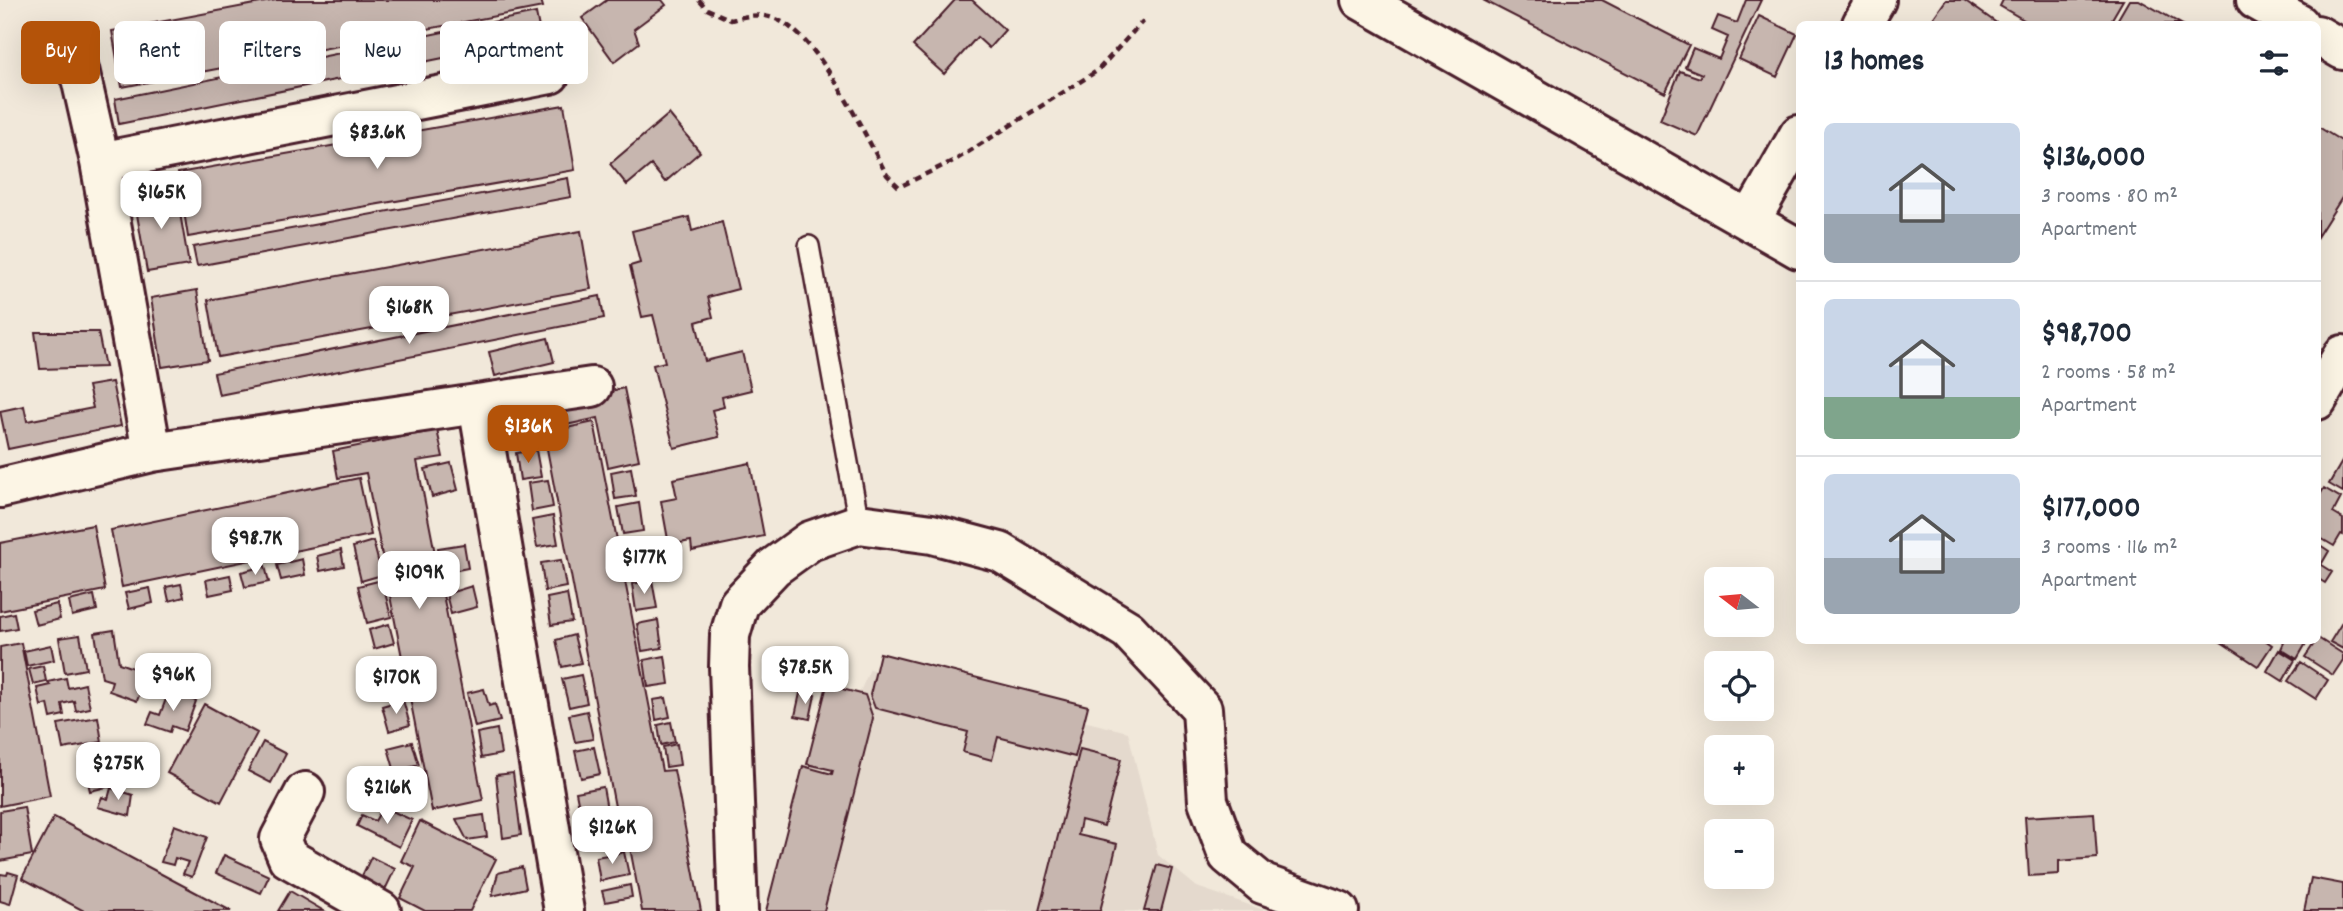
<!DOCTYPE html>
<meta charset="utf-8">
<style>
body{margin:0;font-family:Dekko,sans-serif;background:#f2f2f3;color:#1f2937;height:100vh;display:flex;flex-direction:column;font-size:26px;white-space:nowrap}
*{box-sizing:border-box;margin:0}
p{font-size:23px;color:#747a83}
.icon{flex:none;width:38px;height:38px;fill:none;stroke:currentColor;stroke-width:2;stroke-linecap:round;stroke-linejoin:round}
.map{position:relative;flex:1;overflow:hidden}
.sheet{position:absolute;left:1796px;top:21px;width:525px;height:623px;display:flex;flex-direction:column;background:#fff;border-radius:10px;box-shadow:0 7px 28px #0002}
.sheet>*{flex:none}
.guide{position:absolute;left:21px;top:21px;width:665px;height:63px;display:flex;gap:14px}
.needle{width:46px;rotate:286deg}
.fabs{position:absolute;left:1704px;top:567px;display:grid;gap:14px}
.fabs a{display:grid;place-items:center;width:70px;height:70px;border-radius:10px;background:#fff;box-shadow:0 7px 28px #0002;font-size:35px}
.price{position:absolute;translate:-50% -60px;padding:0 16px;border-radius:14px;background:#fff;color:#222;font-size:23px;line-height:46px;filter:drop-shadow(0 2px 4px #0008)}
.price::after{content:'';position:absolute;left:50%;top:42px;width:21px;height:16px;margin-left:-10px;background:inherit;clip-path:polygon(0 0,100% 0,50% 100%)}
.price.active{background:#b45309;color:#fff}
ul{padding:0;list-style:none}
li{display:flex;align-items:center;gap:21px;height:175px;padding:0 28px}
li+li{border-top:2px solid #e0e1e3}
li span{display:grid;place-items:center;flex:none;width:196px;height:140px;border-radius:10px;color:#555}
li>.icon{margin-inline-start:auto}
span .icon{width:84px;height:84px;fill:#fffc;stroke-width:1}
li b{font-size:30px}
h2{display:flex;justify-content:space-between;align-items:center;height:84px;padding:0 28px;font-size:30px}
.tag{padding:0 24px;border-radius:10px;background:#fff;box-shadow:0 7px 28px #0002;font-size:24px;line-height:63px}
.tag.active{background:#b45309;color:#fff}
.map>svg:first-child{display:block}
</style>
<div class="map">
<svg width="2343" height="911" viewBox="0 0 2343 911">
<rect width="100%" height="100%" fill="#f1e8da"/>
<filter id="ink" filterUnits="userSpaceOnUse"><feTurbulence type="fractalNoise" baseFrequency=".0143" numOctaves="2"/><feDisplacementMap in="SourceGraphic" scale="14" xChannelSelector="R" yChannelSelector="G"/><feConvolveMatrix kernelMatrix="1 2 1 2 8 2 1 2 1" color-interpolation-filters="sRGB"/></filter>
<g filter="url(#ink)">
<path fill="#e4d9cd" d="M870 669 1128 732 1158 855 1197 887 1267 911H799L794 841Z"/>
<path fill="#c7b6af" stroke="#4a1f2b" stroke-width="2" d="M276 0H541L543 7 122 87 112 31Z
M607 0H662L666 5 634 29 639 43 614 62 582 18Z
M955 0H972L1005 30 989 48 977 37 944 74 913 46Z
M1483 0H1602L1689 45 1665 93Z
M1746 0H1761L1697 136 1660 120 1680 71 1700 78 1702 74 1685 67 1693 48 1719 59 1728 37 1712 30 1718 16 1737 23Z
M1946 0H1964L1998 24H1929Z
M2003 0H2123L2109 24H2031L2000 6Z
M2129 0H2139L2181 24H2115Z
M536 13 541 38 119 124 115 99Z
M1759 16 1797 34 1777 77 1739 59Z
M564 105 575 170 188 237 178 173Z
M669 114 700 152 665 182 651 165 627 185 610 164Z
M2317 126 2343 142V196L2317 237Z
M568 178 571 197 197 266 193 247Z
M176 190 189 265 147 272 134 197Z
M689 217 692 231 722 222 738 289 708 297 713 317 696 322 705 361 742 352 751 390 722 397 724 407 712 410 719 437 674 448 653 365 665 362 653 315 642 317 630 266 640 263 632 231Z
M581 231 591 289 218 357 208 300Z
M197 290 208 360 162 367 151 298Z
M600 296 604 318 219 395 214 373Z
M35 332H98L105 367 40 369Z
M548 338 554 362 495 376 489 352Z
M112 382 121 426 8 449 0 411 24 406 27 421 93 408 88 386Z
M624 388 639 460 608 467 598 418 516 436 512 413Z
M594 422 662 771 674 770 701 911H642L623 811 616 812 544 433Z
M437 430 443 457 417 461 483 800 432 811 366 473 338 478 333 451Z
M536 450 541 477 520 480 516 453Z
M2343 460V492L2329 484Z
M451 463 458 490 432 497 425 469Z
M750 463 764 536 692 551 691 541 669 545 661 501 677 498 673 479Z
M631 468 636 496 615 499 611 472Z
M359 478 371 535 122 587 111 530Z
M548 480 553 507 532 511 528 483Z
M2324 488 2341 498 2333 513 2343 519V535L2341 534 2334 546 2317 536V500Z
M639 503 643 531 623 534 618 507Z
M553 516 558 544 537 547 532 520Z
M93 525 105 590 0 611V543Z
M373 541 382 575 361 581 353 547Z
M646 542 650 570 630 573 625 545Z
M2317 543 2329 551 2321 565 2332 572 2325 583 2317 578Z
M464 544 468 568 442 573 438 548Z
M341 550 344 566 320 571 317 556Z
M302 559 305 575 281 580 277 565Z
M561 560 566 587 545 591 541 563Z
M265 566 269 582 245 587 241 572Z
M230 575 233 590 209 595 206 580Z
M382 580 391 617 367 623 358 586Z
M652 580 657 608 636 611 632 584Z
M181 584 184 597 169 601 166 587Z
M472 586 477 607 451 614 446 594Z
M150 588 153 603 129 609 125 593Z
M567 594 572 622 551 625 547 598Z
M94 595 97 610 72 616 69 601Z
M57 604 60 619 36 625 32 610Z
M14 613 17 628 0 631V616Z
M658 620 662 648 642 651 637 624Z
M2343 621V649L2330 642Z
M389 624 394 643 374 649 369 630Z
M114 630 119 663 147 673 137 701 109 691 112 681 102 678 95 633Z
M80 635 86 669 65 673 59 638Z
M574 635 581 663 562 667 556 640Z
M2318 638 2343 654V660L2333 675 2305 657Z
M2218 640H2265L2272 645 2258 666Z
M2285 640H2308L2297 659 2281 649Z
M21 643 50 796 0 806V647Z
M51 645 54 660 27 666 24 651Z
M2279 650 2295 660 2283 681 2267 671Z
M880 653 1088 706 1075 757 998 737 992 760 963 752 968 732 875 708 870 695Z
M665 656 669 684 648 687 644 660Z
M2301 662 2328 680 2316 699 2288 681Z
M397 663 402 680 384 686 379 668Z
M43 666 46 681 33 684 29 669Z
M581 675 587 703 569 707 562 679Z
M66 678 68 688 85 684 90 708 76 711 74 701 62 704 64 715 51 718 48 704 41 706 37 688 50 685 48 682Z
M827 685 865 695 873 718 824 911H766L803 766 832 774 833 770 807 764Z
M484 689 489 706 495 704 500 721 475 727 467 693Z
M169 691 196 701 185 731 172 726 170 732 147 724 152 712 160 715Z
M800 693 815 695 810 719 795 716Z
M666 698 670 717 656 720 653 700Z
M403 700 410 725 389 731 382 706Z
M204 704 257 733 221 802 167 773Z
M587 711 593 739 575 742 569 715Z
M98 717 102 742 63 749 58 724Z
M671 722 675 742 661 745 658 725Z
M497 729 501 754 481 758 477 733Z
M263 742 286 754 271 783 248 771Z
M412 742 419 765 395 772 388 748Z
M677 744 680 765 666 767 663 747Z
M594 747 600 774 581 778 575 751Z
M1080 749 1121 759 1104 826 1081 820 1078 835 1117 844 1100 911H1039Z
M104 756 111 786 90 791 83 761Z
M417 773 424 802 404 807 398 778Z
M513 773 521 835 503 838 496 775Z
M603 787 612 837 586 842 576 792Z
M111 788 133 795 130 816 98 807 102 797 108 799Z
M24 807 32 855 0 861V811Z
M383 807 412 820 399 847 357 826 362 815 375 821Z
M2094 813 2097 858 2059 861V874L2029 876 2025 817Z
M484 815 487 837 467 840 456 819Z
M54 817 231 911H84L22 878Z
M420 821 496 859 470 911H425L400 898 415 867 401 861Z
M174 825 207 837 192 877 183 874 188 862 175 858 173 865 161 862Z
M624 852 629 875 600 881 596 857Z
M224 855 269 876 261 893 216 873Z
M371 857 395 869 384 892 360 880Z
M1157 865 1172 869 1161 911H1144Z
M522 867 526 888 492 896 498 873Z
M8 872 18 875 10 904 0 901V874L7 875Z
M2311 878 2343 884V911H2304Z
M630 885 632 897 605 902 602 891Z
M290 891 324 911H278Z"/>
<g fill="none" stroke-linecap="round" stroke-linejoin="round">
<defs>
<path id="lane" d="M809 246 859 524"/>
<path id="street" d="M1361 0 1799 249
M2256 0 2299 24
M1862 24 1876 0
M2317 35 2343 50
M79 69 100 162 152 452
M100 162 550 74
M1750 221 1799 135
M2317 400 2343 355
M478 404 564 911
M0 488 152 452 592 387
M305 792 280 839 288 858 381 911
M738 911 729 667 730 635 739 604 774 567 810 541 859 524 932 534 1000 552 1128 630 1202 709 1208 801 1228 855 1263 884 1339 911"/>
</defs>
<use href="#lane" stroke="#4a1f2b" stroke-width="24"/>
<use href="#street" stroke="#4a1f2b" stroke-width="44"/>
<path stroke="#4a1f2b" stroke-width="4.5" stroke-dasharray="7 5" stroke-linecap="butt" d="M699 0 707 9 731 20C746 16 758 13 773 18 818 32 864 134 887 175L899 187 957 159 1097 71 1143 21"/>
<use href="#lane" stroke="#fcf5e5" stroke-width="19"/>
<use href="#street" stroke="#fcf5e5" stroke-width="38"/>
</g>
</g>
</svg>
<div class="fabs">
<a><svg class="needle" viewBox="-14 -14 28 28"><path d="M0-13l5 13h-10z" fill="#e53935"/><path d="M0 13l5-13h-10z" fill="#747a83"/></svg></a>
<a><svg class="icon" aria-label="locate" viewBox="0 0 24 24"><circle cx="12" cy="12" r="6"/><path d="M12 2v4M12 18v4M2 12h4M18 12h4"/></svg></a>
<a>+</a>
<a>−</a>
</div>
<b class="price" style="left:377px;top:171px">$83.6K</b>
<b class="price" style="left:161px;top:231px">$165K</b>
<b class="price" style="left:409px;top:346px">$168K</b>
<b class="price active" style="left:528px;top:465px">$136K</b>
<b class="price" style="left:255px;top:577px">$98.7K</b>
<b class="price" style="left:644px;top:596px">$177K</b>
<b class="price" style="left:419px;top:611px">$109K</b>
<b class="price" style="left:805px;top:706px">$78.5K</b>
<b class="price" style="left:173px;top:713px">$96K</b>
<b class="price" style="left:396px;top:716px">$170K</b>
<b class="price" style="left:118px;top:802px">$275K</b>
<b class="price" style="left:387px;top:826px">$216K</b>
<b class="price" style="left:612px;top:866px">$126K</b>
<div class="guide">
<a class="tag active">Buy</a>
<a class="tag">Rent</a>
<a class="tag">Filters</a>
<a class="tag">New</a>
<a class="tag">Apartment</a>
</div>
<section class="sheet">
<h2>13 homes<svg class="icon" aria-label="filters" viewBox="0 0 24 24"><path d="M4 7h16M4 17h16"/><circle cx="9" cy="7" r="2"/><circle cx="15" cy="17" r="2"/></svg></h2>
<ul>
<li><span style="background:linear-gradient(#c9d6e8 65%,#9aa5b1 0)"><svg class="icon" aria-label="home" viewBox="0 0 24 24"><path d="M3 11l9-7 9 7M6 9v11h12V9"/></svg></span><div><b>$136,000</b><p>3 rooms · 80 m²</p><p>Apartment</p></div></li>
<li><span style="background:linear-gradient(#c9d6e8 70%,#7fa58c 0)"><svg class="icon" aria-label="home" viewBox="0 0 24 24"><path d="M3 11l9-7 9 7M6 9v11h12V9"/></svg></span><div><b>$98,700</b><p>2 rooms · 58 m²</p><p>Apartment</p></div></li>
<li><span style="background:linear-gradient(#c9d6e8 60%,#9aa5b1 0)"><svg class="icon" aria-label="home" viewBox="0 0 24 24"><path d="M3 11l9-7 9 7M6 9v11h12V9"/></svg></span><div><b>$177,000</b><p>3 rooms · 116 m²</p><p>Apartment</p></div></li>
</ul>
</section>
</div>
